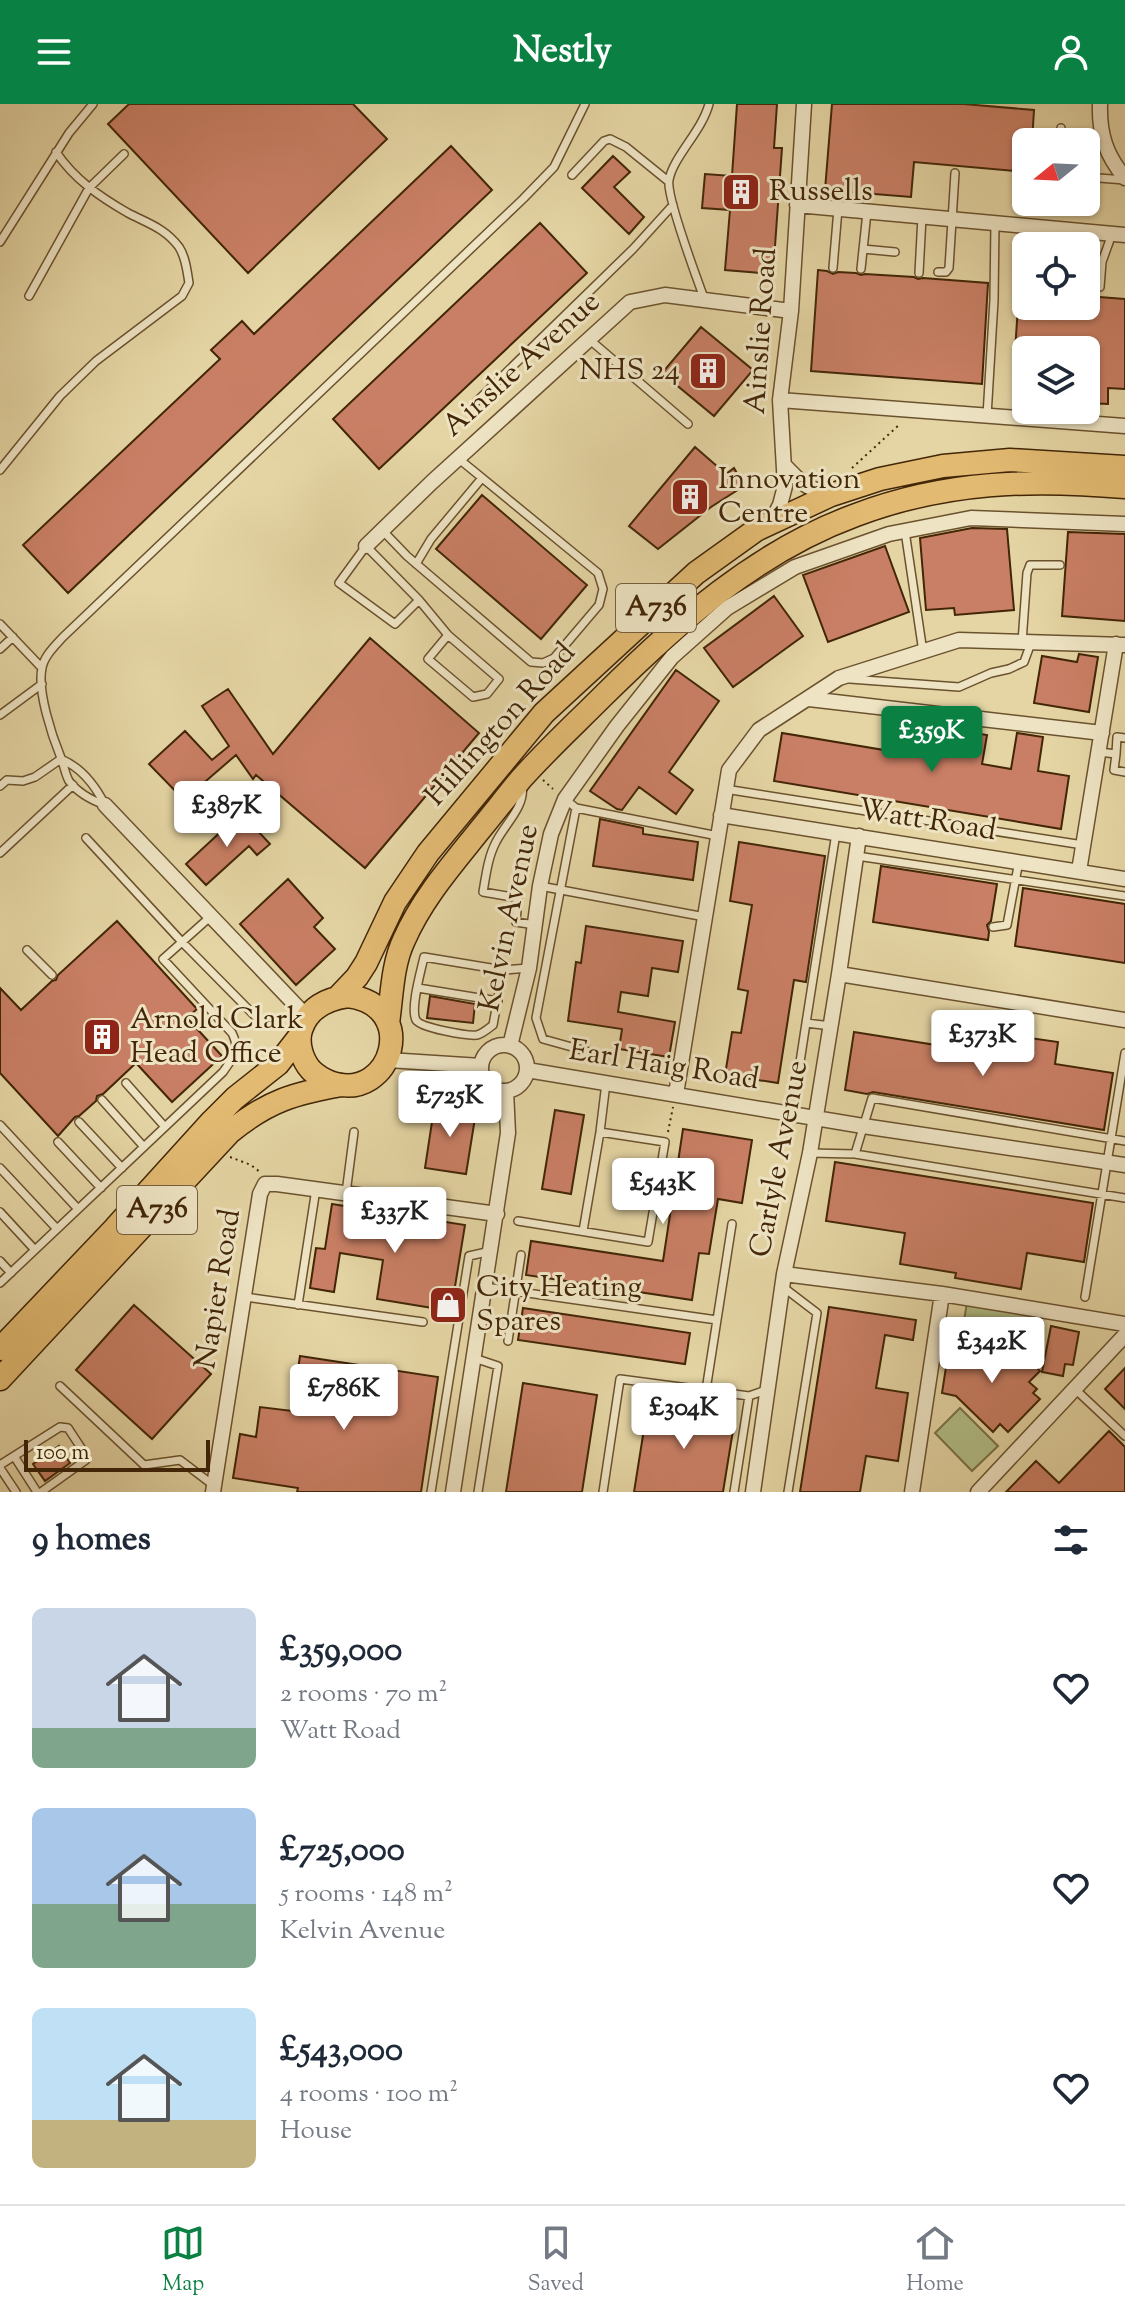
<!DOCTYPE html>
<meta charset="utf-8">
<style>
body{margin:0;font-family:"Sorts Mill Goudy",serif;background:#f2f2f3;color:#1f2937;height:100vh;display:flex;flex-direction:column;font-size:30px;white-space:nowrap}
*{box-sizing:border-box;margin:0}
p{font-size:26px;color:#747a83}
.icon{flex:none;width:44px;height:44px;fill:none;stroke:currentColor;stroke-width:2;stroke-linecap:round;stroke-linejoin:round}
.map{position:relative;height:1388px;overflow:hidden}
.side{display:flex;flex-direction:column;background:#fff;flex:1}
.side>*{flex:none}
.needle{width:52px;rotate:252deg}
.controls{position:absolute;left:1012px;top:24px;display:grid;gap:16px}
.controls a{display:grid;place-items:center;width:88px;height:88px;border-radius:12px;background:#fff;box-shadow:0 2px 6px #0004;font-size:40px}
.scale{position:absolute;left:24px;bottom:20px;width:186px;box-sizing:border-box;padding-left:8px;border:4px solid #422607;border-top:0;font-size:22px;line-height:28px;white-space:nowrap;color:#422607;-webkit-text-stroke:6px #eee4c4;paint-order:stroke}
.price{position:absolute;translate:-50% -68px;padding:0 18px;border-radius:8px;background:#fff;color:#222;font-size:26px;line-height:52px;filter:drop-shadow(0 2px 4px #0008)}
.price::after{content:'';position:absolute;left:50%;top:48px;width:24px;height:18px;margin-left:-12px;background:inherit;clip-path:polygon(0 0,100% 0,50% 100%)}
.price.on{background:#0b8043;color:#fff}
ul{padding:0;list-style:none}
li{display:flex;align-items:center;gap:24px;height:200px;padding:0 32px}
li span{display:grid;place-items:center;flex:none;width:224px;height:160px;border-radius:12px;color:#555}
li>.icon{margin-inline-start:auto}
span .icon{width:96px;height:96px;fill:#fffc;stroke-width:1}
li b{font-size:34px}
h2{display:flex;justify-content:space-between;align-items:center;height:96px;padding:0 32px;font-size:34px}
header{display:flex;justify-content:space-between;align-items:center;height:104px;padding:0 32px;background:#0b8043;color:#fff;font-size:36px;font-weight:800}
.menu{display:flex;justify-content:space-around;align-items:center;height:112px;border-top:2px solid #e0e1e3;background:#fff;font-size:22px;color:#747a83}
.menu a{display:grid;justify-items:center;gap:4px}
.menu .on{color:#0b8043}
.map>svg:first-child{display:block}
</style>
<header><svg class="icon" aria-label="menu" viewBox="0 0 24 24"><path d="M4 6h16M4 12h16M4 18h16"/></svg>Nestly<svg class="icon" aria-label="person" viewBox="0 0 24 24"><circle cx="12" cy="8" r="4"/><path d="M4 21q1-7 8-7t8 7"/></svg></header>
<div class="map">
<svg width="1125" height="1388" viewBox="0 0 1125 1388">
<rect width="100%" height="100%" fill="#e5d5a4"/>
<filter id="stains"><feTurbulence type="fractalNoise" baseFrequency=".0025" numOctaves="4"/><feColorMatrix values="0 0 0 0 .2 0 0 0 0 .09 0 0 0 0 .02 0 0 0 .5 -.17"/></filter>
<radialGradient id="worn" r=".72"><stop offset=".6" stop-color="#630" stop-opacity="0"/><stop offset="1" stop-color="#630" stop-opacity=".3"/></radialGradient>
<path fill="#b2be87" stroke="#7a7247" stroke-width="2" d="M967 1198 1037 1210 1032 1242 962 1230Z
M960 1304 998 1342 972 1367 935 1329Z"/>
<path fill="#c97f65" stroke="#422607" stroke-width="2" d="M129 0H353L387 35 248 169 108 20Z
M737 0H777L774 44H782L773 170 725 166 730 106 702 104 705 70 732 72Z
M832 0H964L1034 6 1032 38H1026V68L914 58 911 93 825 86Z
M451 42 492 86 68 489 23 441 220 255 211 246 242 217 254 230Z
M613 52 630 68 614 83 644 113 629 130 582 84Z
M540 119 587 169 379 365 333 315Z
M818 166 827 167 833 170 838 168 856 169 861 171 865 170 914 173 918 175 923 174 988 179 982 280 811 267Z
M1086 192 1125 195V285L1108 284V300L1086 299V246H1026V278L1013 277 1018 202H1086Z
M701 223 753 266 714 312 662 269Z
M695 343 726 370 734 364 744 382 711 403 658 445 629 422Z
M482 391 587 481 541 535 436 445Z
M972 424 1007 425 1014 506 955 511 954 504 926 506 920 434Z
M1068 428 1125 430V517L1062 512Z
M885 442 909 508 828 538 803 471Z
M774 492 803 532 733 583 704 544Z
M370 534 479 629 365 764 256 671 253 675 236 651 184 696 149 660 185 627 212 656 229 642 202 602 228 585 273 650Z
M1079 550 1098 553 1089 608 1034 599 1042 552 1077 558Z
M676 566 719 597 669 668 693 686 676 710 639 683 622 706 617 705 590 687Z
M901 617 987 631 982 660 1011 665 1017 629 1043 633 1038 667 1069 672 1061 725 774 677 782 629 896 648Z
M241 709 270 740 257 751 249 742 206 781 186 760Z
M600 715 643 724V730L698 738 693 776 593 762Z
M739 738 825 752 806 878 794 876 778 979 725 971 732 928 741 929 748 887 738 885 752 801 730 797Z
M881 762 997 780 991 817 987 821 989 828 988 836 873 818Z
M288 775 323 814 314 823 335 845 296 881 240 820Z
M1023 784 1125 800V859L1015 842Z
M117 817 197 905 187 914 222 952 172 998 136 959 103 990 97 992 96 997 79 1012 75 1013 58 1032 0 969V884L21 906 52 877 56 876 58 871Z
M586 822 683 837 678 868 652 864 648 892 621 888 618 908 675 918 669 953 619 945 622 925 568 917 576 858 581 859Z
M430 892 475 900 473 919 427 914Z
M854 928 999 951 1002 930 1058 938 1055 960 1113 969 1104 1026 873 988 867 990 845 986Z
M448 1001 469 1004 467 1012 475 1014 466 1070 425 1064 432 1018 429 1013 430 1006 436 1002 447 1004Z
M555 1006 584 1011 571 1090 542 1085Z
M683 1025 752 1036 742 1099 718 1095 709 1150 699 1149 692 1196 526 1171 531 1137 663 1157Z
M835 1058 1093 1099 1084 1158 1027 1149 1021 1185 955 1174 956 1169 900 1160 905 1129 826 1117Z
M332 1100 465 1121 451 1207 377 1195 383 1156 340 1149 334 1188 310 1184 316 1144 325 1145Z
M134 1201 211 1270 152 1335 76 1266Z
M829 1203 916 1216 913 1236 885 1231 876 1284 908 1289 898 1357 866 1352 860 1388H800Z
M523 1204 690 1229 685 1260 518 1236Z
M1051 1222 1079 1228 1073 1261 1065 1260 1063 1272 1042 1268Z
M985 1235 1007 1257 1018 1246 1040 1267 1029 1278 1037 1285 1033 1289 1040 1295 1008 1328 1000 1320 993 1328 956 1292 942 1289 949 1244 973 1248Z
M300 1252 438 1273 421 1388H297L298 1384 233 1374 240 1330 256 1333 260 1303 292 1307Z
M1125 1264V1305L1105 1285Z
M523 1279 597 1291 582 1388H506Z
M648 1300 735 1314 723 1388H634Z
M1109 1327 1125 1343V1388H1006L1036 1357 1059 1379Z
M59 1342 70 1359 45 1377 33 1360Z"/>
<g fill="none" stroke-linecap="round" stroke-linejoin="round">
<defs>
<path id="lane" d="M1060 38 1061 24
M572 71 604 37 610 35 626 43 668 77
M1086 73 1125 76
M0 138 69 29 93 0
M863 145 895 148
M833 164 838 105
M861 165 867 108
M938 168H946L949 164 955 69
M919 169 922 113
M1100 183 1102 158 1112 130
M29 192 89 84 124 50
M704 194C697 175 666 91 669 76 673 53 702 27 709 0
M590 236 688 320
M474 300 633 145 673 101
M987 312 994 196 995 119
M0 366 60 292 96 257 182 192 189 179C187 167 186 154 179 143 165 124 147 119 128 109 100 93 74 75 56 48
M382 426 407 452 531 558 543 559 554 554 599 501 603 485 598 469 459 355
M905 427 923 548
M416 460 431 435 482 374
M419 496 395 520 339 479 366 442 419 496 448 531 499 575 487 590 473 593 428 555 448 531
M0 520 42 564
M1022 538 1027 469 1030 461H1060
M0 545 13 533
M850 575 959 583 991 569 1009 565 1024 558 1031 539
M0 611 42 580
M1099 648 1116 650 1114 666 1125 668
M1116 650 1117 633 1125 634
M61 655C82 664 95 681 105 701
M522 681C526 702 505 720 496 738 488 753 486 771 483 788L518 794 516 818 535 821
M0 682 7 676 23 677 35 673 61 655
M725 685 1083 741
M565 695 576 704 718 732
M105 701C91 696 78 689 69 677 65 670 64 661 61 654 52 632 37 587 42 564 44 552 55 542 63 533L523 95 554 63 585 0
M576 704 536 914 543 935 604 952
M86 734 182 838 256 913
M0 749 73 681
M857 752 1125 792
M540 782 705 813
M993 823 1007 821 1019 757
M27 846 52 871
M503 866 493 921C488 925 482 930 477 931 467 932 421 924 416 916 410 904 421 867 424 853L503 866 529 864
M418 884 498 897
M806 919 836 729
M798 971 806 919 831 922
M126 979 165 1023
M102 996 144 1043
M79 1018 122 1064
M0 1021 78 1105
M58 1038 101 1084
M810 1049 855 1050 1125 1094
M855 1050 872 994 1125 1037
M0 1064 57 1125
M346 1089 354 1028
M0 1108 35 1146
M518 1117 648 1138 665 1038 600 1028
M583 1127 600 1028 606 979
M0 1157 11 1169
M0 1179 223 968C233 953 241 947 232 929L163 855 210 813
M485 1183 717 1216
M783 1183 817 1209 788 1388
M245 1193 423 1218
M1085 1193 1125 949
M298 1201 316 1085
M508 1237 521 1151
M474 1254 498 1262 478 1388
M60 1282 144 1361 180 1356 213 1381
M1075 1285 1125 1332
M706 1286 732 1120
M14 1352 37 1388
M0 1361 60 1323 68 1324 85 1350 86 1356 41 1388
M0 1364 16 1388
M431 1388 469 1152 491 1147
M603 1388 620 1275 749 1292 766 1286
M734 1388 749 1292"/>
<path id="street" d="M1100 0C1099 30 1106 51 1125 74
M797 101 1125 131
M780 296 1125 322
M785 362C802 379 807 387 832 388
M771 418 780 401 785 382 780 296 791 207 804 0
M366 442 432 378 630 198 665 191 791 207
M809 595 1102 629
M105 701 307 913
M721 711 1125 775
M1079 767 1116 540
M839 870 1125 916
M481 964a23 23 0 1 1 46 0a23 23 0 1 1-46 0Z
M510 942 529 864 540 782 551 730 565 695 617 622 672 553 727 504 795 463 889 430 971 414 1125 420
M388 956 481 962
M527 966 863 1022 1125 1061
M676 990 729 666 759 626 839 574 959 536 1125 541
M784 1170 942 1190 1125 1220
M213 1388 260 1090 265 1080H277L497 1110
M453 1388 508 1029 506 987
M753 1388 784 1170 810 1049 839 870 859 732
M912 1388 942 1190
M978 1388 1125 1231"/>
<path id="primary" d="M348 892C420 901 393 998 332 979 324 976 317 972 311 966 302 956 297 939 301 926 308 904 326 895 348 892Z
M338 893 357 873 366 859 395 798 428 749 544 609 696 469 756 426 831 391 880 375 943 362 1010 356 1125 363
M388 919C392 892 392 861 404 836 422 795 451 762 479 727 493 710 507 692 521 675 547 646 575 620 602 593 678 518 755 448 856 411 946 377 1031 375 1125 383
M0 1245 115 1124 212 1017 235 994 278 960 299 933
M0 1275 230 1028C268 997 295 989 342 981"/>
</defs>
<use href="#lane" stroke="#6b522e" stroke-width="10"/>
<use href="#street" stroke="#6b522e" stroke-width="17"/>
<use href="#primary" stroke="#422607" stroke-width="25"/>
<path stroke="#422607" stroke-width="2" stroke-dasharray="2 4" stroke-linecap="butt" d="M852 364 900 320
M543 676 553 685
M668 1028 673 1003
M230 1053 251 1061 260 1068"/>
<use href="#lane" stroke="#eee4c4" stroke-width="7"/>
<use href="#street" stroke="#eee4c4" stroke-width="14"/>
<use href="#primary" stroke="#e2ba72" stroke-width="22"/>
</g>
<defs>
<symbol id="building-square" viewBox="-11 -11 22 22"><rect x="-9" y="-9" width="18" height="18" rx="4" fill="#8f2418" stroke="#eee4c4"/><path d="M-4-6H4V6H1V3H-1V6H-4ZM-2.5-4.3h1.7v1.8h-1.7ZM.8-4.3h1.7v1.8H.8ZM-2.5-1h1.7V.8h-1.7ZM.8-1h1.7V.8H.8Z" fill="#fff"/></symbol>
<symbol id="shop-square" viewBox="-11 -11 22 22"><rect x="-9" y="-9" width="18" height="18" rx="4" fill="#8f2418" stroke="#eee4c4"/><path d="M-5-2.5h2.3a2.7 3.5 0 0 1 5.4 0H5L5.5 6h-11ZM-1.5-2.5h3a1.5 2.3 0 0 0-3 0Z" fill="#fff"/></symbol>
</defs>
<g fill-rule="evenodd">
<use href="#building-square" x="719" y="66" width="44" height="44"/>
<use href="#building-square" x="686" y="245" width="44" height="44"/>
<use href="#building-square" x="668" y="371" width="44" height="44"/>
<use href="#building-square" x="80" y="911" width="44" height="44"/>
<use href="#shop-square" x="426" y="1179" width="44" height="44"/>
</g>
<g text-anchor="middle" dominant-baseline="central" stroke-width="6" stroke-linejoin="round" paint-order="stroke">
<g fill="#eee4c4" stroke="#765f40" stroke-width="2">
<rect x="616" y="480" width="80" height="48" rx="6"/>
<rect x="117" y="1082" width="80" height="48" rx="6"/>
</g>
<g font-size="28" font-weight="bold" fill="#422607">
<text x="656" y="504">A736</text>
<text x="157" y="1106">A736</text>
</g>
<g font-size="30" fill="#422607" stroke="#eee4c4" text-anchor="start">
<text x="769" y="88">Russells</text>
<text x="680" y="267" text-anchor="end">NHS 24</text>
<text x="718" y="376">Innovation<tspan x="718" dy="34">Centre</tspan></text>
<text x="130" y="916">Arnold Clark<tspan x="130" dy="34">Head Office</tspan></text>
<text x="476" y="1184">City Heating<tspan x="476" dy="34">Spares</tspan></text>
</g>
<g font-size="30" fill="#422607" stroke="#eee4c4">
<text transform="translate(762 227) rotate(-86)">Ainslie Road</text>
<text transform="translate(522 261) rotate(-42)">Ainslie Avenue</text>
<text transform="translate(501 621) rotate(-48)">Hillington Road</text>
<text transform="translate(927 717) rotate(9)">Watt Road</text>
<text transform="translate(510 814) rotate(-78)">Kelvin Avenue</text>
<text transform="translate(664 962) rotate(9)">Earl Haig Road</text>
<text transform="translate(780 1055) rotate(-79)">Carlyle Avenue</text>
<text transform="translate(219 1185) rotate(-81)">Napier Road</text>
</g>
</g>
<rect width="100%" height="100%" filter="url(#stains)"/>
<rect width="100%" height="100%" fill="url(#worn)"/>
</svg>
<div class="controls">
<a><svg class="needle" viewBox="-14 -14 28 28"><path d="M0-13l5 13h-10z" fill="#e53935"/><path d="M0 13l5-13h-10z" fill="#747a83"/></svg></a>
<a><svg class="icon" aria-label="locate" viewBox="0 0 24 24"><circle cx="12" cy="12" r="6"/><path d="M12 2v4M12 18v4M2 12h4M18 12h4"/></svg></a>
<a><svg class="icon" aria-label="layers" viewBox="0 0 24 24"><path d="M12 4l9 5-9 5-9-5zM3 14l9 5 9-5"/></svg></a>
</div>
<div class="scale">100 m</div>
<b class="price on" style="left:932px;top:670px">£359K</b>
<b class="price" style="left:227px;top:745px">£387K</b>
<b class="price" style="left:983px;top:974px">£373K</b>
<b class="price" style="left:450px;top:1035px">£725K</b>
<b class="price" style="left:663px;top:1122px">£543K</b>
<b class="price" style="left:395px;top:1151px">£337K</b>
<b class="price" style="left:992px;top:1281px">£342K</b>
<b class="price" style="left:344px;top:1328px">£786K</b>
<b class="price" style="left:684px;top:1347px">£304K</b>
</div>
<section class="side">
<h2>9 homes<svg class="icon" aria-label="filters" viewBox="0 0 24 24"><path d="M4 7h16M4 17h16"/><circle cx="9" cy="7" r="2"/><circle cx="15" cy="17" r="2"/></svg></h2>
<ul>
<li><span style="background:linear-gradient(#c9d6e8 75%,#7fa58c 0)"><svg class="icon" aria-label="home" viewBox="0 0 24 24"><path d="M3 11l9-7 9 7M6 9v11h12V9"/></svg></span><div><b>£359,000</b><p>2 rooms · 70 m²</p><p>Watt Road</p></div><svg class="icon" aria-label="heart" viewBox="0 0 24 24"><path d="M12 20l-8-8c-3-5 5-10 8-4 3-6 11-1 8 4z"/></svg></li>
<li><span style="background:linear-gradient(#a9c7e8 60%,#7fa58c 0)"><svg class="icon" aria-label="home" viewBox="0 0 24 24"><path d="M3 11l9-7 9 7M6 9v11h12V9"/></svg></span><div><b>£725,000</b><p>5 rooms · 148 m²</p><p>Kelvin Avenue</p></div><svg class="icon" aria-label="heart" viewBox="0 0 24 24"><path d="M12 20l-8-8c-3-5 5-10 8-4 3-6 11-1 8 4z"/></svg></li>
<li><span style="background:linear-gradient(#bfe0f5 70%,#c2b280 0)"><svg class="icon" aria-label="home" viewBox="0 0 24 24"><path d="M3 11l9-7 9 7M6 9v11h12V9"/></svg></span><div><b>£543,000</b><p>4 rooms · 100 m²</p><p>House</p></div><svg class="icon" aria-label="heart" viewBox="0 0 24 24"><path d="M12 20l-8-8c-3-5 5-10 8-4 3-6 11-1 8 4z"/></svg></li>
</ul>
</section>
<nav class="menu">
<a class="on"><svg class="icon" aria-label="map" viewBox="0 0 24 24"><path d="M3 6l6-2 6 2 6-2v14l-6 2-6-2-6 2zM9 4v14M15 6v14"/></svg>Map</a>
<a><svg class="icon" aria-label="saved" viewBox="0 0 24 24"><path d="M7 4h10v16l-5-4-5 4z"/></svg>Saved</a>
<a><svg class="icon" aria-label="home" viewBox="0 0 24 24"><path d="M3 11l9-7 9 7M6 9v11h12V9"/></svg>Home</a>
</nav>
